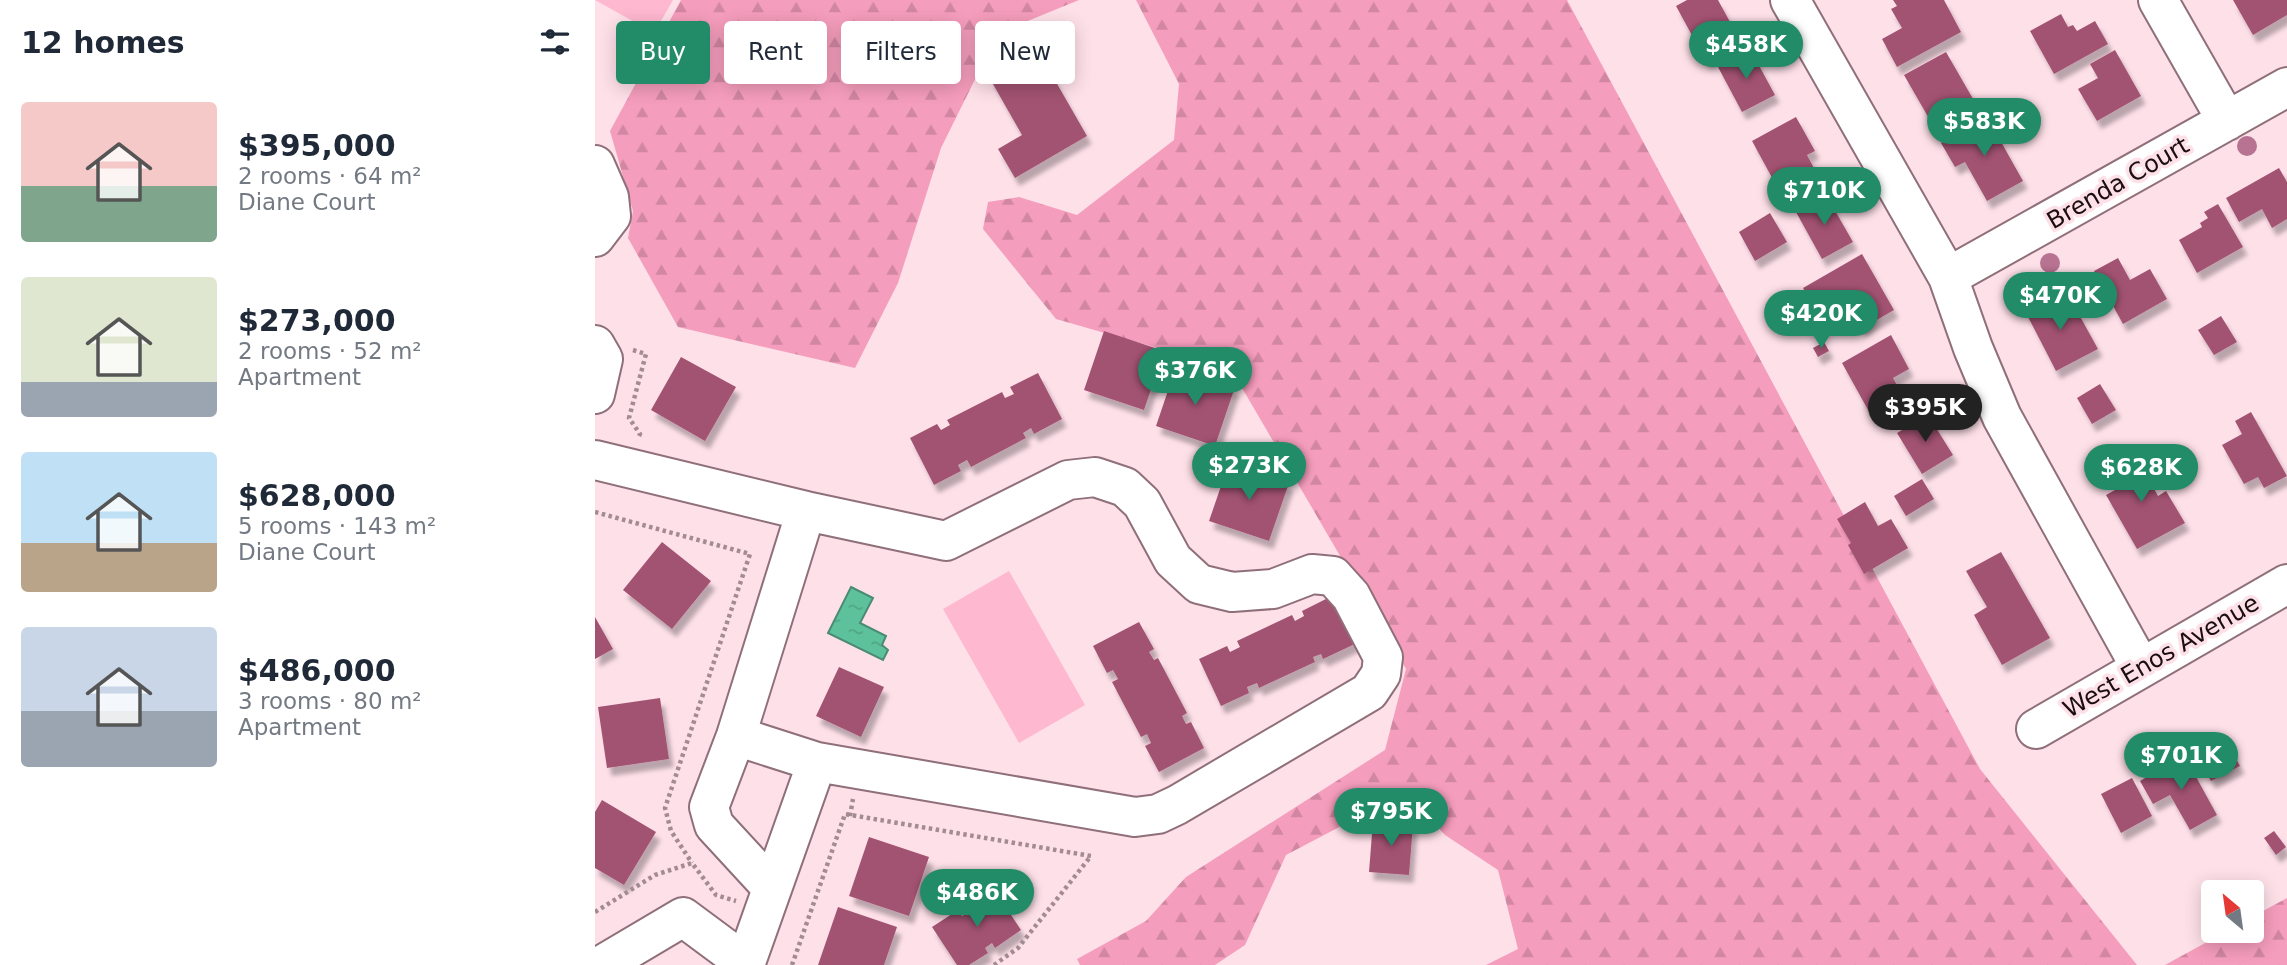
<!DOCTYPE html>
<meta charset="utf-8">
<style>
body{margin:0;font-family:"DejaVu Sans",sans-serif;background:#f2f2f3;color:#1f2937;height:100vh;display:flex;flex-direction:column;font-size:26px;white-space:nowrap}
*{box-sizing:border-box;margin:0}
p{font-size:23px;color:#747a83}
.icon{flex:none;width:38px;height:38px;fill:none;stroke:currentColor;stroke-width:2;stroke-linecap:round;stroke-linejoin:round}
.map{position:relative;flex:1;overflow:hidden}
.sheet{display:flex;flex-direction:column;background:#fff;width:595px}
.sheet>*{flex:none}
.hud{position:absolute;left:21px;top:21px;width:665px;height:63px;display:flex;gap:14px}
.needle{width:46px;rotate:331deg}
.controls{position:absolute;left:1606px;top:880px;display:grid;gap:14px}
.controls a{display:grid;place-items:center;width:63px;height:63px;border-radius:7px;background:#fff;box-shadow:0 4px 18px #0003;font-size:35px}
.price{position:absolute;translate:-50% -60px;padding:0 16px;border-radius:24px;background:#228c69;color:#fff;font-size:23px;line-height:46px;filter:drop-shadow(0 2px 4px #0008)}
.price::after{content:'';position:absolute;left:50%;top:42px;width:21px;height:16px;margin-left:-10px;background:inherit;clip-path:polygon(0 0,100% 0,50% 100%)}
.price.current{background:#222;color:#fff}
ul{padding:0;list-style:none}
li{display:flex;align-items:center;gap:21px;height:175px;padding:0 21px}
li span{display:grid;place-items:center;flex:none;width:196px;height:140px;border-radius:7px;color:#555}
li>.icon{margin-inline-start:auto}
span .icon{width:84px;height:84px;fill:#fffc;stroke-width:1}
li b{font-size:30px}
h2{display:flex;justify-content:space-between;align-items:center;height:84px;padding:0 21px;font-size:30px}
.tag{padding:0 24px;border-radius:7px;background:#fff;box-shadow:0 4px 18px #0003;font-size:24px;line-height:63px}
.tag.current{background:#228c69;color:#fff}
main{display:flex;flex:1;min-height:0}
.map>svg:first-child{display:block}
</style>
<main>
<section class="sheet">
<h2>12 homes<svg class="icon" aria-label="filters" viewBox="0 0 24 24"><path d="M4 7h16M4 17h16"/><circle cx="9" cy="7" r="2"/><circle cx="15" cy="17" r="2"/></svg></h2>
<ul>
<li><span style="background:linear-gradient(#f6c9c9 60%,#7fa58c 0)"><svg class="icon" aria-label="home" viewBox="0 0 24 24"><path d="M3 11l9-7 9 7M6 9v11h12V9"/></svg></span><div><b>$395,000</b><p>2 rooms · 64 m²</p><p>Diane Court</p></div></li>
<li><span style="background:linear-gradient(#dfe7d0 75%,#9aa5b1 0)"><svg class="icon" aria-label="home" viewBox="0 0 24 24"><path d="M3 11l9-7 9 7M6 9v11h12V9"/></svg></span><div><b>$273,000</b><p>2 rooms · 52 m²</p><p>Apartment</p></div></li>
<li><span style="background:linear-gradient(#bfe0f5 65%,#b9a48a 0)"><svg class="icon" aria-label="home" viewBox="0 0 24 24"><path d="M3 11l9-7 9 7M6 9v11h12V9"/></svg></span><div><b>$628,000</b><p>5 rooms · 143 m²</p><p>Diane Court</p></div></li>
<li><span style="background:linear-gradient(#c9d6e8 60%,#9aa5b1 0)"><svg class="icon" aria-label="home" viewBox="0 0 24 24"><path d="M3 11l9-7 9 7M6 9v11h12V9"/></svg></span><div><b>$486,000</b><p>3 rooms · 80 m²</p><p>Apartment</p></div></li>
</ul>
</section>
<div class="map">
<svg width="1692" height="965" viewBox="0 0 1692 965">
<defs>
<pattern id="forest-firs" width="22" height="20" patternUnits="userSpaceOnUse" patternTransform="scale(1.75)"><rect width="22" height="20" fill="#f59dbc"/><path d="M5 1l3.5 6h-7zM16 11l3.5 6h-7z" fill="#d186a1"/></pattern>
<pattern id="water-ripples" width="26" height="14" patternUnits="userSpaceOnUse" patternTransform="scale(1.75)"><rect width="26" height="14" fill="#5dc29c"/><path d="M2 4q2-2 4 0t4 0M15 11q2-2 4 0t4 0" fill="none" stroke="#50a685"/></pattern>
<filter id="shadow"><feDropShadow dx="4.5" dy="8" stdDeviation="2" flood-color="#0004"/></filter>
</defs>
<rect width="100%" height="100%" fill="#fee0e9"/>
<path fill="url(#forest-firs)" d="M86 0H484L403 33 346 148 303 283 260 368 83 327 33 238 38 211 15 131Z
M541 0H972L1385 769 1542 965H891L923 949 903 870 850 835 811 792 691 855 650 945 620 965H485L482 959 551 921 591 877 790 750 811 669 636 369 461 319 388 229 393 202 424 197 482 215 579 140 584 84Z
M1692 898V965H1570L1632 931H1657V917Z"/>
<path fill="#feb8d0" d="M0 0H78L59 33Z
M414 571 490 705 424 743 348 609Z"/>
<path fill="url(#water-ripples)" stroke="#498c73" stroke-width="2" d="M256 587 278 598 265 623 291 636 287 645 293 650 288 660 233 633Z"/>
<path fill="#a35372" filter="url(#shadow)" d="M1092 0H1123L1146 42 1111 61 1081 6Z
M1298 0H1349L1366 32 1302 67 1287 39 1307 28 1296 9 1302 6Z
M1638 0H1692V15L1658 35Z
M1466 14 1473 27 1478 25 1482 31 1500 21 1513 44 1459 74 1435 31Z
M442 49 492 136 420 178 403 149 427 135 394 77Z
M1155 49 1180 95 1147 112 1123 67Z
M1520 50 1546 96 1502 121 1483 89 1503 78 1495 64Z
M1351 52 1385 111 1343 134 1309 75Z
M1201 117 1220 151 1212 155 1222 174 1186 194 1157 141Z
M1392 117 1428 181 1392 201 1370 162 1360 167 1346 143Z
M1684 168 1692 182V219L1677 228 1667 209 1644 222 1631 198Z
M1231 195 1258 242 1227 259 1201 212Z
M1623 204 1648 247 1602 273 1584 240 1607 227 1605 223 1613 218 1609 212Z
M1175 213 1192 242 1160 261 1144 232Z
M1267 254 1299 310 1266 329 1247 294 1221 309 1208 288Z
M1523 258 1535 280 1555 269 1572 299 1528 324 1499 271Z
M1459 293 1471 317 1482 311 1503 349 1461 371 1429 309Z
M1626 316 1642 342 1619 355 1603 330Z
M509 331 569 351 549 410 489 390Z
M1296 335 1314 369 1298 378 1309 398 1277 417 1247 363Z
M1229 342 1234 351 1223 357 1218 348Z
M86 357 141 387 110 441 56 410Z
M581 367 640 387 620 446 561 426Z
M443 373 467 419 439 434 436 428 428 433 431 438 376 467 372 460 363 465 366 471 339 485 315 438 342 424 346 430 355 425 352 420 407 392 410 398 419 394 415 387Z
M1505 384 1521 410 1497 424 1482 398Z
M1656 412 1692 476 1669 488 1663 477 1649 484 1627 445 1647 434 1640 421Z
M1333 415 1358 455 1327 474 1302 433Z
M1537 451 1563 496 1571 491 1590 523 1542 549 1511 495 1527 486 1514 464Z
M634 463 694 483 674 541 614 521Z
M1327 479 1339 499 1311 516 1299 496Z
M1270 502 1283 526 1296 519 1313 548 1269 574 1253 545 1256 543 1242 519Z
M67 542 116 581 77 629 28 590Z
M1406 552 1455 638 1407 665 1379 615 1392 607 1371 571Z
M739 595 762 643 728 659 726 654 718 657 720 662 664 688 662 683 652 687 654 693 626 706 604 659 632 646 635 652 645 647 642 641 697 615 700 621 709 616 707 611Z
M0 617 18 649 0 659Z
M544 622 559 649 554 652 559 660 563 658 592 713 587 716 591 724 596 722 609 748 564 772 550 746 556 743 552 734 546 737 517 682 523 679 518 670 512 673 498 646Z
M244 667 289 687 266 737 221 716Z
M65 698 74 759 12 768 3 707Z
M1627 733 1645 766 1616 781 1598 748Z
M1589 755 1622 815 1595 830 1575 795 1558 804 1545 781Z
M1537 778 1557 816 1526 833 1506 794Z
M7 800 61 832 29 885 0 868V812Z
M778 821 818 825 814 875 774 872Z
M1679 831 1691 847 1681 855 1669 838Z
M274 837 334 857 314 916 254 896Z
M398 888 426 930 400 948 397 943 390 948 393 953 374 965H362L337 927 363 910 367 916 375 910 372 905Z
M243 907 302 927 289 965H223Z"/>
<g fill="none" stroke-linecap="round" stroke-linejoin="round">
<defs>
<path id="minor" d="M1195 0 1353 277 1378 348 1407 417 1546 668
M1563 0 1632 121
M0 165 14 197 16 216 0 237
M1353 277 1692 87
M0 345 8 359 0 394
M0 460 211 511 141 736 222 762 150 965
M211 511 351 541 473 480 500 477 530 487 547 503 578 560 604 584 637 592 678 589 717 574 738 576 756 596 788 657 786 674 774 692 582 805 563 814 540 817 222 762
M1441 729 1692 584
M141 736 114 807 119 825 177 888
M7 965 88 917 150 963"/>
</defs>
<use href="#minor" stroke="#8f6f7a" stroke-width="42"/>
<path stroke="#a28b92" stroke-width="4.5" stroke-dasharray="3.5 3.5" stroke-linecap="butt" d="M38 350 51 354 34 418 45 434 43 438
M0 512 155 554 70 808 76 831 97 863
M255 816 258 799
M0 912 60 875 97 863 121 895 141 901
M197 965 250 814 496 856 423 948 399 965"/>
<use href="#minor" stroke="#fff" stroke-width="38"/>
</g>
<g fill="#b87392">
<circle cx="1652" cy="146" r="10"/>
<circle cx="1455" cy="263" r="10"/>
</g>
<g text-anchor="middle" dominant-baseline="central" stroke-width="7" stroke-linejoin="round" paint-order="stroke">
<g font-size="24" fill="#1a0e12" stroke="#fee0e9">
<text transform="translate(1523 183) rotate(-30)">Brenda Court</text>
<text transform="translate(1566 656) rotate(-30)">West Enos Avenue</text>
</g>
</g>
</svg>
<div class="controls">
<a><svg class="needle" viewBox="-14 -14 28 28"><path d="M0-13l5 13h-10z" fill="#e53935"/><path d="M0 13l5-13h-10z" fill="#747a83"/></svg></a>
</div>
<b class="price" style="left:1151px;top:81px">$458K</b>
<b class="price" style="left:1389px;top:158px">$583K</b>
<b class="price" style="left:1229px;top:227px">$710K</b>
<b class="price" style="left:1465px;top:332px">$470K</b>
<b class="price" style="left:1226px;top:350px">$420K</b>
<b class="price" style="left:600px;top:407px">$376K</b>
<b class="price current" style="left:1330px;top:444px">$395K</b>
<b class="price" style="left:654px;top:502px">$273K</b>
<b class="price" style="left:1546px;top:504px">$628K</b>
<b class="price" style="left:1586px;top:792px">$701K</b>
<b class="price" style="left:796px;top:848px">$795K</b>
<b class="price" style="left:382px;top:929px">$486K</b>
<div class="hud">
<a class="tag current">Buy</a>
<a class="tag">Rent</a>
<a class="tag">Filters</a>
<a class="tag">New</a>
</div>
</div>
</main>
